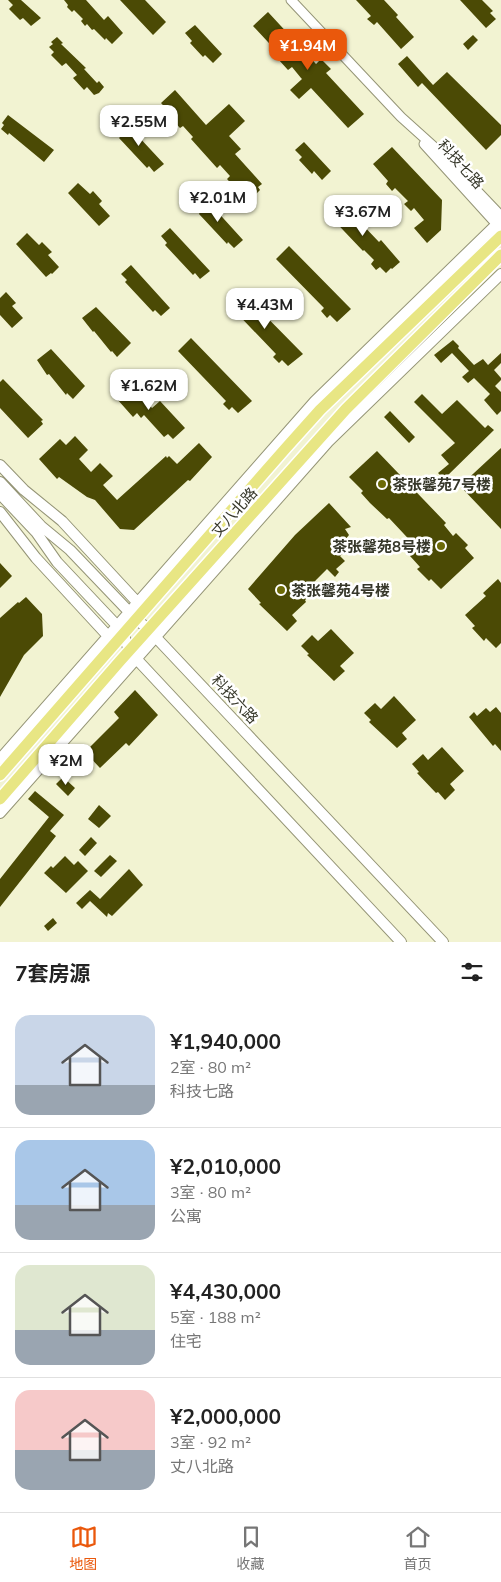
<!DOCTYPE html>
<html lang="zh">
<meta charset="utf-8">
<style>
body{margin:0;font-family:Mulish,"Noto Sans SC",sans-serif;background:#f6f6f6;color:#222;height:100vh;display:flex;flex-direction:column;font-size:19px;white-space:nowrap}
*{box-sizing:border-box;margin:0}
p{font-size:16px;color:#767676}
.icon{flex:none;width:28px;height:28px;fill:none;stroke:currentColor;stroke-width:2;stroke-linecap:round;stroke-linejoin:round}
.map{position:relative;height:942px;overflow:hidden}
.side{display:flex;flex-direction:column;background:#fff;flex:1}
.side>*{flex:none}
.price{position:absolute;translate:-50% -42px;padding:0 11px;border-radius:10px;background:#fff;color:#222;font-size:16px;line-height:32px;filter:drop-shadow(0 1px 2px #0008)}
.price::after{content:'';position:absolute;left:50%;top:30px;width:15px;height:11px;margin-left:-8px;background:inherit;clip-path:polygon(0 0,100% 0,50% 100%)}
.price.current{background:#ea580c;color:#fff}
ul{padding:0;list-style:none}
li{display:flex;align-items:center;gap:15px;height:125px;padding:0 15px}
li+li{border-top:1px solid #e0e0e0}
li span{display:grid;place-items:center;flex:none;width:140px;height:100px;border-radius:15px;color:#555}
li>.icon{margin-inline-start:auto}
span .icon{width:60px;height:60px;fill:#fffc;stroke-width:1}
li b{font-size:21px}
h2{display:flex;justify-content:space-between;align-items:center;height:60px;padding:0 15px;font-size:21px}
.tabs{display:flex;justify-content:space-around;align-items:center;height:70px;border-top:1px solid #e0e0e0;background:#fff;font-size:14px;color:#767676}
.tabs a{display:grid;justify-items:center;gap:2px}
.tabs .current{color:#ea580c}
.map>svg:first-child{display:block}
</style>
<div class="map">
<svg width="501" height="942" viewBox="0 0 501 942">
<rect width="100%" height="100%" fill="#f2f3d2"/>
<path fill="#4b4a05" d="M8 0H21L41 18 31 26 23 18 20 20 9 9 13 5Z
M64 0H86L104 20 108 16 123 33 112 44 106 38 105 40 94 29 92 30 87 24 85 26 81 21 83 19 74 10 72 12 67 7 68 5Z
M120 0H145L166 22 153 35Z
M356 0H384L398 15 396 17 414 37 401 49 377 22 374 25 367 19 371 16Z
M460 0H482L493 11 490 13 496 19 486 28Z
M268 12 316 64 321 59 331 69 326 73 364 114 348 128 311 88 299 99 290 90 302 79 301 78 292 67 288 70 278 59 281 56 253 26Z
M195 25 222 54 213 63 205 55 203 57 190 43 192 41 185 33Z
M473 35 478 40 468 50 463 44Z
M57 37 63 43 61 44 86 68 84 69 97 83 99 81 104 87 99 93 94 95 87 87 84 90 73 78 77 75 66 63 62 66 51 55 54 52 49 47 53 44 51 42Z
M407 56 433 85 447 72 501 125V135L486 150 422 83 418 87 398 64Z
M175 90 206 125 229 104 245 121 229 136 241 149 235 154 262 184 258 187 260 190 251 199 241 188 238 191 227 179 230 176 220 165 217 168 191 139 193 137 183 126 180 128 169 116 171 114 161 103Z
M8 115 54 150 44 162 9 133 8 135 1 129 4 125 2 123Z
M124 121 164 164 154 172 149 166 147 168 119 138 121 136 115 129Z
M304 142 331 171 322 180 314 171 312 174 299 160 302 157 295 150Z
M392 147 442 200 441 230 427 243 414 228 424 220 414 208 411 211 404 204 408 201 395 188 392 191 386 184 388 181 373 164Z
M78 183 90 194 93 191 102 201 99 204 110 216 99 226 68 193Z
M204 197 243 240 234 248 228 242 227 244 199 214 200 212 194 205Z
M338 199 379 242 381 240 400 262 392 269 391 268 386 273 380 267 376 270 371 264 374 260 364 250 363 251 325 211Z
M170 228 210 271 200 279 195 273 193 275 165 245 167 243 161 236Z
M27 233 39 245 42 242 52 252 48 255 59 267 52 274 51 273 46 277 16 244Z
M289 246 351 309 337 322 330 315 327 318 321 311 324 308 276 259Z
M131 265 170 308 161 316 155 310 153 312 125 282 127 280 121 274Z
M241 291 303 354 288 366 282 360 279 363 273 357 276 354 228 304Z
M6 292 16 303 12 306 23 318 12 328 0 315V298Z
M96 307 131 343 117 357 112 351 111 352 94 331 93 332 82 318Z
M191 338 252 401 238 413 232 407 229 410 223 404 226 401 178 351Z
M453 340 459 346 458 348 474 365 483 359 488 365 501 353V363L494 370 501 378V380L495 386 501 392V411L497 415 484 400 490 394 474 378 468 383 462 377 469 371 452 353 441 363 434 355Z
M51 349 85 386 73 399 67 393 66 395 49 374 47 375 37 360Z
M3 379 43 420 41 421 43 424 28 438 0 408V382Z
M127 380 152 408 160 401 185 428 173 439 168 434 164 437 144 415 141 418 137 413 133 417 117 399 118 397 114 392Z
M422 394 442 414 457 400 485 428 488 425 494 430 444 479 438 473 449 464 441 455 455 443 414 402Z
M390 411 415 437 409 443 384 417Z
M75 436 88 450 79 459 91 472 100 463 113 476 103 485 117 500 166 456 167 458 169 456 177 464 199 443 212 457 190 481 188 480 134 530 120 529 95 500 87 497 59 477 57 479 39 459 60 439 66 445Z
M501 448V529L460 486Z
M377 451 446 523 444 525 453 536 456 533 468 545 465 548 474 558 441 589 431 579 429 581 417 569 420 567 410 556 418 549 389 518 387 519 370 503 361 493 363 491 349 477Z
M329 503 351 527 345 529 349 535 345 540 348 543 343 547 346 551 340 556 345 561 336 569 339 572 335 577 327 569 316 580 313 584 312 594 305 600 306 602 292 615 297 621 287 631 259 604 261 603 248 589 295 535Z
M0 563 12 576 0 588Z
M498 579 501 583V643L496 648 486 638 484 641 472 628 475 626 465 615 486 596 483 593Z
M26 597 42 614 43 636 24 655 0 697V618L18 602 19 603Z
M331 629 354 653 340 666 345 671 334 681 307 655 309 654 301 646 312 635 318 641Z
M135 690 158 715 129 746 126 743 100 768 85 752 119 718 114 712Z
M394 696 416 720 402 733 407 739 397 748 369 722 371 720 364 713 375 703 381 709Z
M496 707 501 713V751L495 744 493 746 469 717 474 712 477 716 486 708 490 712Z
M442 747 464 771 450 784 455 790 445 800 438 792 436 793 417 773 419 772 412 764 423 754 428 760Z
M63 777 75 788 68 796 56 784Z
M35 791 64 815 50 831 56 836 0 907V879L49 817 28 799Z
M99 805 111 816 99 828 88 819Z
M91 837 97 843 85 856 79 850Z
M110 855 117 861 101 877 94 871Z
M65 856 74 865 78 861 88 871 66 893 44 873 51 866 53 868Z
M129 869 143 885 112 916 108 913 107 917 90 901 82 909 76 903 90 890 100 899Z
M53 918 57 923 48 931 44 926Z"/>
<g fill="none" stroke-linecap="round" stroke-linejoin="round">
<defs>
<path id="tertiary" d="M291 0 401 117 441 153 501 216
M424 144 501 229"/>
<path id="secondary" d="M0 465 24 490 62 521 137 602V608
M0 482 41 526 70 550 135 618 148 629 443 942
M0 494 36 532 57 562 123 632 129 651 401 942
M0 512 36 558 108 636 114 634
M0 759 315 401 501 220
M0 813 328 442 501 274"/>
<path id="primary" d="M0 775 285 449 320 410 501 236
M0 799 120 661 346 409 501 255"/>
</defs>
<use href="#tertiary" stroke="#949476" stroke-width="11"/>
<use href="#secondary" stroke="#949476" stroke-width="12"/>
<use href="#primary" stroke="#fff" stroke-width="14"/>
<use href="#tertiary" stroke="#fff" stroke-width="9"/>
<use href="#secondary" stroke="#fff" stroke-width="10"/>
<use href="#primary" stroke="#e8e684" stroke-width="11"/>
</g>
<g fill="#6c6a07" stroke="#fff" stroke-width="2">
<circle cx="382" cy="484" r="5"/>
<circle cx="441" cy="546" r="5"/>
<circle cx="281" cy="590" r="5"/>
</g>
<g text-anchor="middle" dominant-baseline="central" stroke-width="5" stroke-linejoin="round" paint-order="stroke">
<g font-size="15" fill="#36372a" stroke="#fff">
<text transform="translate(461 164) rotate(48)">科技七路</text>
<text transform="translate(234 512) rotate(-48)">丈八北路</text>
<text transform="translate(235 699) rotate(47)">科技六路</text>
</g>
<g font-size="15" font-weight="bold" fill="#36372a" stroke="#fff" text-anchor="start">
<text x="392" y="484">茶张馨苑7号楼</text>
<text x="431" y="546" text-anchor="end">茶张馨苑8号楼</text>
<text x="291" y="590">茶张馨苑4号楼</text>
</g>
</g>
</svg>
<b class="price current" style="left:308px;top:71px">¥1.94M</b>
<b class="price" style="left:139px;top:147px">¥2.55M</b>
<b class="price" style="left:218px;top:223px">¥2.01M</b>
<b class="price" style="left:363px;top:237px">¥3.67M</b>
<b class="price" style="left:265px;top:330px">¥4.43M</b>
<b class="price" style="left:149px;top:411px">¥1.62M</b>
<b class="price" style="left:66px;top:786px">¥2M</b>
</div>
<section class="side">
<h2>7套房源<svg class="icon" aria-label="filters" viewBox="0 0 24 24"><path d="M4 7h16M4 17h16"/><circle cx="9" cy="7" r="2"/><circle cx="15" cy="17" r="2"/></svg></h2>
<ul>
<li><span style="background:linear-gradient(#c9d6e8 70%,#9aa5b1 0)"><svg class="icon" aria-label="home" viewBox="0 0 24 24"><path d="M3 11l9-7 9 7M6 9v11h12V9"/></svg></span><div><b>¥1,940,000</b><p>2室 · 80 m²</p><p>科技七路</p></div></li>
<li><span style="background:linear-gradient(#a9c7e8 65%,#9aa5b1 0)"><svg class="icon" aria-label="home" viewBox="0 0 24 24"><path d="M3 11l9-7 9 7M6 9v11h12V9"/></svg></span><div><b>¥2,010,000</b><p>3室 · 80 m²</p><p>公寓</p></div></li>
<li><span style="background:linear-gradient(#dfe7d0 65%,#9aa5b1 0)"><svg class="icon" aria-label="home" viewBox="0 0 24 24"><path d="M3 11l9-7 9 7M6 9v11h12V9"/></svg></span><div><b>¥4,430,000</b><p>5室 · 188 m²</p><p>住宅</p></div></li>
<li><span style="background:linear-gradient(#f6c9c9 60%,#9aa5b1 0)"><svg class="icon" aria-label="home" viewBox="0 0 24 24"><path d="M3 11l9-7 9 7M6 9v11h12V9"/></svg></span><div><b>¥2,000,000</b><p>3室 · 92 m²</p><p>丈八北路</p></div></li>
</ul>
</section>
<nav class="tabs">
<a class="current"><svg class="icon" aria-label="map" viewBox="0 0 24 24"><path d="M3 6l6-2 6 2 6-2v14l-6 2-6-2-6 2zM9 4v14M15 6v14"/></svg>地图</a>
<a><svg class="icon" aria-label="saved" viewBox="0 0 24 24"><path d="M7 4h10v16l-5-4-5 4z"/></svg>收藏</a>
<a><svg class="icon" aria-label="home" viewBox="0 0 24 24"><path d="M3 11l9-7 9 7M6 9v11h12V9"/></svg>首页</a>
</nav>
